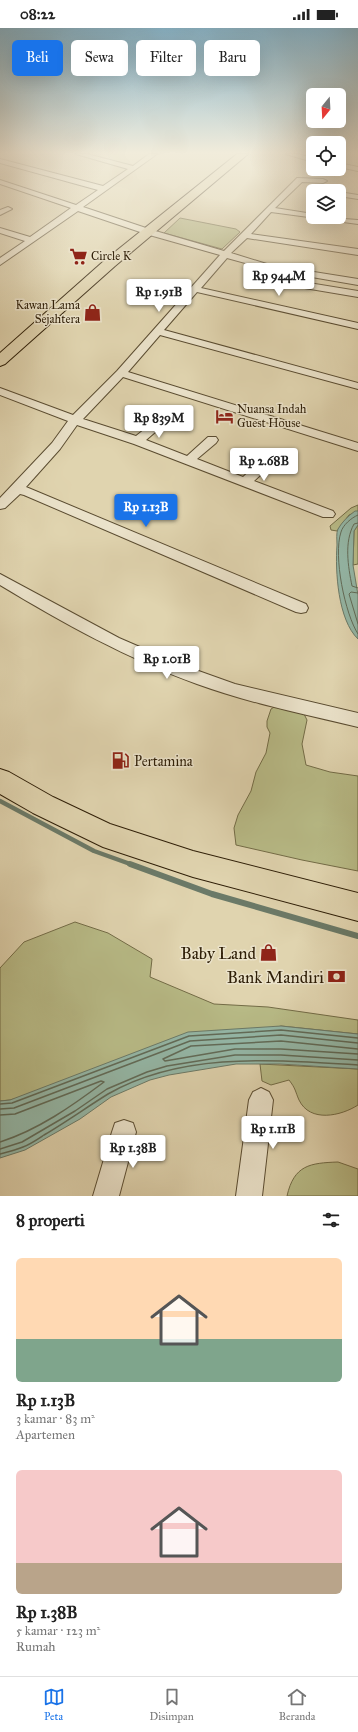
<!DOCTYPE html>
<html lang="id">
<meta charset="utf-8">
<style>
body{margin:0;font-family:"IM FELL Great Primer",serif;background:#f6f6f6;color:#222;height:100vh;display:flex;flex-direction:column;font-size:15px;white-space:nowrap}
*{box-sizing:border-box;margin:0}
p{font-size:13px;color:#767676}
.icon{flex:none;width:22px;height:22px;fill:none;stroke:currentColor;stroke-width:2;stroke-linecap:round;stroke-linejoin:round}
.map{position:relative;height:1168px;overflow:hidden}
.sheet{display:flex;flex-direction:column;background:#fff;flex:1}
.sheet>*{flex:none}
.guide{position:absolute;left:12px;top:12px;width:334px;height:36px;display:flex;gap:8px}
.needle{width:26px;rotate:198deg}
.tools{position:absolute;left:306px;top:60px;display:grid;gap:8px}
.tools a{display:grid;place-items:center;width:40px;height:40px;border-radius:6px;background:#fff;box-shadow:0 4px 16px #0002;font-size:20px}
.price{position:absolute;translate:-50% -34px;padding:0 9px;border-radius:4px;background:#fff;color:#222;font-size:13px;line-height:26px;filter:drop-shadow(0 1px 2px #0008)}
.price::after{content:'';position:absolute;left:50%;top:24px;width:12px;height:9px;margin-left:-6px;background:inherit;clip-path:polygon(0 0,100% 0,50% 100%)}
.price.selected{background:#1a73e8;color:#fff}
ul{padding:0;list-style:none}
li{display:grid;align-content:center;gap:8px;height:212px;padding:0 16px}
li span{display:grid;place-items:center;height:124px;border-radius:6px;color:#555}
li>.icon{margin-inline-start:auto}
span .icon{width:72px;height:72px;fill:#fffc;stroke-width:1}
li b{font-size:17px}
h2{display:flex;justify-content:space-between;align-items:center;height:48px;padding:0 16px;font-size:17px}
.chip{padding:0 14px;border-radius:6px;background:#fff;box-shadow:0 4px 16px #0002;font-size:14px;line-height:36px}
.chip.selected{background:#1a73e8;color:#fff}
.status{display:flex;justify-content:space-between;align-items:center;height:28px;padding:0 20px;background:#fff;direction:ltr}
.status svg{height:11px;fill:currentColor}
.dock{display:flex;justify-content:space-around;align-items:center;height:56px;border-top:1px solid #e0e0e0;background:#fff;font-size:11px;color:#767676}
.dock a{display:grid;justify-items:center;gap:2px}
.dock .selected{color:#1a73e8}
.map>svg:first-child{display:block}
</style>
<div class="status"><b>08:22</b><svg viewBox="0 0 49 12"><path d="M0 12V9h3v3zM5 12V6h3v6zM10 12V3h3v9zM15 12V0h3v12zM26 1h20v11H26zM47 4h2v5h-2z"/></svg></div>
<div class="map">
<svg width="358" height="1168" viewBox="0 0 358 1168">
<rect width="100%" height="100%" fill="#e0d4af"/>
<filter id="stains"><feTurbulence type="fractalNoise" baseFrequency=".005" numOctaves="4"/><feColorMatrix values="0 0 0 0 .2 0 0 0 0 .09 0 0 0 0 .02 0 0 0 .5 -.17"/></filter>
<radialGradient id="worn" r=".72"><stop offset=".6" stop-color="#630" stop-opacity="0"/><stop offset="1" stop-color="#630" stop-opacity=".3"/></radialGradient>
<path fill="#b8bb87" stroke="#736c47" d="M180 190 236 201 240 204 222 221 164 205Z
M358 477V483L349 487 337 503 331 502 330 498 351 480Z
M358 497V536L353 537 354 503Z
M276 678 304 686 307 692 302 716 306 737 330 744 358 748V843L302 832 236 817 234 800 238 787 251 763 256 744 266 725 270 705 267 699V693L271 681Z
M75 894 108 905 152 931 150 949 214 976 268 979 358 992V1006L281 998 10 1072 0 1073V940L24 914Z
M260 1036 358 1041V1077C341 1088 310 1095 299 1072 295 1063 296 1061 289 1052L271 1057 262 1053Z
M338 1134 358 1141V1168H287C294 1137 310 1135 338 1134Z"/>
<path fill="#94b8a8" stroke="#6b7a68" d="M355 483H358V497L354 503 353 537 358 567V611C338 592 335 543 337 517 337 512 336 505 338 501 342 494 348 488 355 483Z
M281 998 358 1006V1041L280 1036H236L169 1047 150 1052 111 1069 80 1091 25 1122 0 1130V1073L10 1072 188 1004Z"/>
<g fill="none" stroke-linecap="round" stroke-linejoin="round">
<path stroke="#616b58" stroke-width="1" d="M358 487C351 490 343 497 341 504 333 528 345 586 358 606
M358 495 354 496C344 514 348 538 352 558L358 560
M358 565 351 564 349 566 358 596"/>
<path stroke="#616b58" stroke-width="1.5" d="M358 1021 281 1013 191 1018 163 1031 165 1033 235 1021H281L358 1026
M0 1076 12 1075 189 1008 281 1002 358 1010
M0 1081 14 1080 190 1013 281 1007 358 1015
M0 1087 15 1086 101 1053 104 1054C72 1078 38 1102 0 1114
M0 1121 22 1114 75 1083 107 1061 147 1044 167 1038 235 1027H281L358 1032
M0 1126C8 1124 16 1122 23 1119 31 1116 38 1111 44 1107 66 1094 87 1079 108 1066 183 1023 276 1032 358 1037"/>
<path stroke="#6b7a68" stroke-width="4.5" d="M0 773 94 823 133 837"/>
<path stroke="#6b7a68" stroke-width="6" d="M130 836 212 866 358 908"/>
<defs>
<path id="minor" d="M76 126H87L133 138 149 126H157L83 179 152 202 224 223 297 150 323 151 327 153 323 155 302 154 275 180 313 186V189L316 190 271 184 251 206 358 221V227L247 210 231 225 270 237 358 251V257L271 242 266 248 358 263V269L257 252 256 250 263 240 227 230 201 260 358 295V301L197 264 164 302 358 355V361L160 307 128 344 358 415V423L123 349 83 391 136 408 160 389H168L170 391 168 393 146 412 187 428 208 409H216L218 412 216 415 197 431 243 449 262 432H270L272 435 270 438 254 453 333 483 335 486 333 489H323L134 416 77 397 60 421 26 459 306 576 308 580 306 584 301 585 296 584 24 467 20 466 5 480 0 481V470L52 415 68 393 0 367V360L73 387 117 343 220 227 146 206 78 183 0 237V230L25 213 0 205V200L30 209 71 180 0 156V152L76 177 98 162 0 135V131L103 158 128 141Z
M286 126H298L313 130V134Z
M339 135 358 139V143L339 139Z
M339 164 358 167V171L339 168Z
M8 179 12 181 0 187V182Z
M317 189 358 192V196L321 191Z
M0 546 119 610 179 636 235 656 358 685V699C304 686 249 675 197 656 128 631 63 595 0 557Z
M261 1060 269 1064 273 1072 262 1168H236L249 1072 253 1064Z
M124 1092 133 1095 136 1104 119 1168H93L112 1104 115 1095Z"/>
<path id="primary" d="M0 741 9 744 53 769 110 796 193 823 358 865V893L193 849 103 819 33 785 0 766Z"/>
<path id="trunk" d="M237 126H248L115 238 5 336 0 338V325L105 232Z"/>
</defs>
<use href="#minor" stroke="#5a4c31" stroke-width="2"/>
<use href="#primary" stroke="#2e1e07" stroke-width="2"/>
<use href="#trunk" stroke="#2e1e07" stroke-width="2"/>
<use href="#minor" fill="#ebe3cb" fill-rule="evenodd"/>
<use href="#primary" fill="#e0d4af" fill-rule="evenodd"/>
<use href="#trunk" fill="#e0d4af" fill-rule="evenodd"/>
</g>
<linearGradient id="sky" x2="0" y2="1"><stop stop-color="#86b6ce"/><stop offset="0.43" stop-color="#f1ecdb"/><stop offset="1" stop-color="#f1ecdb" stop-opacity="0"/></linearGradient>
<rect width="358" height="290" fill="url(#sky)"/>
<defs>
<symbol id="supermarket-bare" viewBox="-9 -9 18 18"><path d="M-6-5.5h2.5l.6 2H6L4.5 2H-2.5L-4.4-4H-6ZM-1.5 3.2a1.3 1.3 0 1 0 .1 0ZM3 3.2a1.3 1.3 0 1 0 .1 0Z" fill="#8f2418" stroke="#ebe3cb" stroke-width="2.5" paint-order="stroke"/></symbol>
<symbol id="shop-bare" viewBox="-9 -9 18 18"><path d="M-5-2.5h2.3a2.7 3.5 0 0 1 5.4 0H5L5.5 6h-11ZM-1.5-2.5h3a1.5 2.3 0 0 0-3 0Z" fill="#8f2418" stroke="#ebe3cb" stroke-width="2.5" paint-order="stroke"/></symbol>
<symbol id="hotel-bare" viewBox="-9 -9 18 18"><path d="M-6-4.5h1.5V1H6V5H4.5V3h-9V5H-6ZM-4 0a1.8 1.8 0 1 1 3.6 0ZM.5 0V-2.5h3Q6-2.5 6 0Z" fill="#8f2418" stroke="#ebe3cb" stroke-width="2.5" paint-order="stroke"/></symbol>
<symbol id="fuel-bare" viewBox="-9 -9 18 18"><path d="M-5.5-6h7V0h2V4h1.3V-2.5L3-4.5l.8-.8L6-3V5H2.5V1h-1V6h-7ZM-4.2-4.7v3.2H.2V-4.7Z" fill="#8f2418" stroke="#ebe3cb" stroke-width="2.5" paint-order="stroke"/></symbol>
<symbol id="bank-bare" viewBox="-9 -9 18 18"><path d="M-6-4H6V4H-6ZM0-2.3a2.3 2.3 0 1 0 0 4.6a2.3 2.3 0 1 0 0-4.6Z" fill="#8f2418" stroke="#ebe3cb" stroke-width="2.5" paint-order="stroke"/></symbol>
</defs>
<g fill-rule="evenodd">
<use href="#supermarket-bare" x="66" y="216" width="25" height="25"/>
<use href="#shop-bare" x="80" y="272" width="25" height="25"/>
<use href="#hotel-bare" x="212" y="376" width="25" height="25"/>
<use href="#fuel-bare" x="108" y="720" width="25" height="25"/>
<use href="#shop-bare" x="256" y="912" width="25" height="25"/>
<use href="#bank-bare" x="324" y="936" width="25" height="25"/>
</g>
<g text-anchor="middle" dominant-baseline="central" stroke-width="3" stroke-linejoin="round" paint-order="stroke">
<g font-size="12" fill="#2e1e07" stroke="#ebe3cb" text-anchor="start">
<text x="91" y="228">Circle K</text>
<text x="80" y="277" text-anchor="end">Kawan Lama<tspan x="80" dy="14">Sejahtera</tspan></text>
<text x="237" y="381">Nuansa Indah<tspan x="237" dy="14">Guest House</tspan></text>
</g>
<g font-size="14" fill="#2e1e07" stroke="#ebe3cb" text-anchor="start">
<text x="134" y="733">Pertamina</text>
</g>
<g font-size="17" fill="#2e1e07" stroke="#ebe3cb" text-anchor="end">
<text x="256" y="925">Baby Land</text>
<text x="324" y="949">Bank Mandiri</text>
</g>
</g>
<rect width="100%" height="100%" filter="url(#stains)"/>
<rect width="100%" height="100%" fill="url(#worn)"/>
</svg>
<div class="tools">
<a><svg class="needle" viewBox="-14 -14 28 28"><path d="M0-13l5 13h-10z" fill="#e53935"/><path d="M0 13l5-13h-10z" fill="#767676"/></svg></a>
<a><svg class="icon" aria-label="locate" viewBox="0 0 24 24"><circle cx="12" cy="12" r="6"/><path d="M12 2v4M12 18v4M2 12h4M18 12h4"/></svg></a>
<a><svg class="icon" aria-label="layers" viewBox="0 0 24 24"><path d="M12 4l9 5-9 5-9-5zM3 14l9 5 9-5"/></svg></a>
</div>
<b class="price" style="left:279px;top:269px">Rp 944M</b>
<b class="price" style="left:159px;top:285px">Rp 1.91B</b>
<b class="price" style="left:159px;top:411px">Rp 839M</b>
<b class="price" style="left:264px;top:454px">Rp 2.68B</b>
<b class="price selected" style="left:146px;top:500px">Rp 1.13B</b>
<b class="price" style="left:167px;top:652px">Rp 1.01B</b>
<b class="price" style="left:273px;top:1122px">Rp 1.11B</b>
<b class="price" style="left:133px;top:1141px">Rp 1.38B</b>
<div class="guide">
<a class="chip selected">Beli</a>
<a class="chip">Sewa</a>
<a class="chip">Filter</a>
<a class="chip">Baru</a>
</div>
</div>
<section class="sheet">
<h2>8 properti<svg class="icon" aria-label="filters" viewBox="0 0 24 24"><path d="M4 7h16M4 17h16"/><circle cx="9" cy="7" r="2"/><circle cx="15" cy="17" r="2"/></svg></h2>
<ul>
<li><span style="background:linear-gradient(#ffd9b3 65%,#7fa58c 0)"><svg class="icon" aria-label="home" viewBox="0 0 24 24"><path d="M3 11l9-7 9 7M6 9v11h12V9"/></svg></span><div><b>Rp 1.13B</b><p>3 kamar · 83 m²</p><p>Apartemen</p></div></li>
<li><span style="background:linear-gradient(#f6c9c9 75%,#b9a48a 0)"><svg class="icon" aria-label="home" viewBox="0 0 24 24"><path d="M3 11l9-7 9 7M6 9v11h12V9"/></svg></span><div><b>Rp 1.38B</b><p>5 kamar · 123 m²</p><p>Rumah</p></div></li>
</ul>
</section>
<nav class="dock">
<a class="selected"><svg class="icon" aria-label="map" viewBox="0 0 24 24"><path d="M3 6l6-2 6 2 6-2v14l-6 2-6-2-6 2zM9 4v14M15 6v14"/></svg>Peta</a>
<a><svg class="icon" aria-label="saved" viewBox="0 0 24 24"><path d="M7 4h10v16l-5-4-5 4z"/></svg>Disimpan</a>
<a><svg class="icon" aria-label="home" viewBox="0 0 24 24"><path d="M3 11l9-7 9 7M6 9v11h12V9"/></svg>Beranda</a>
</nav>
